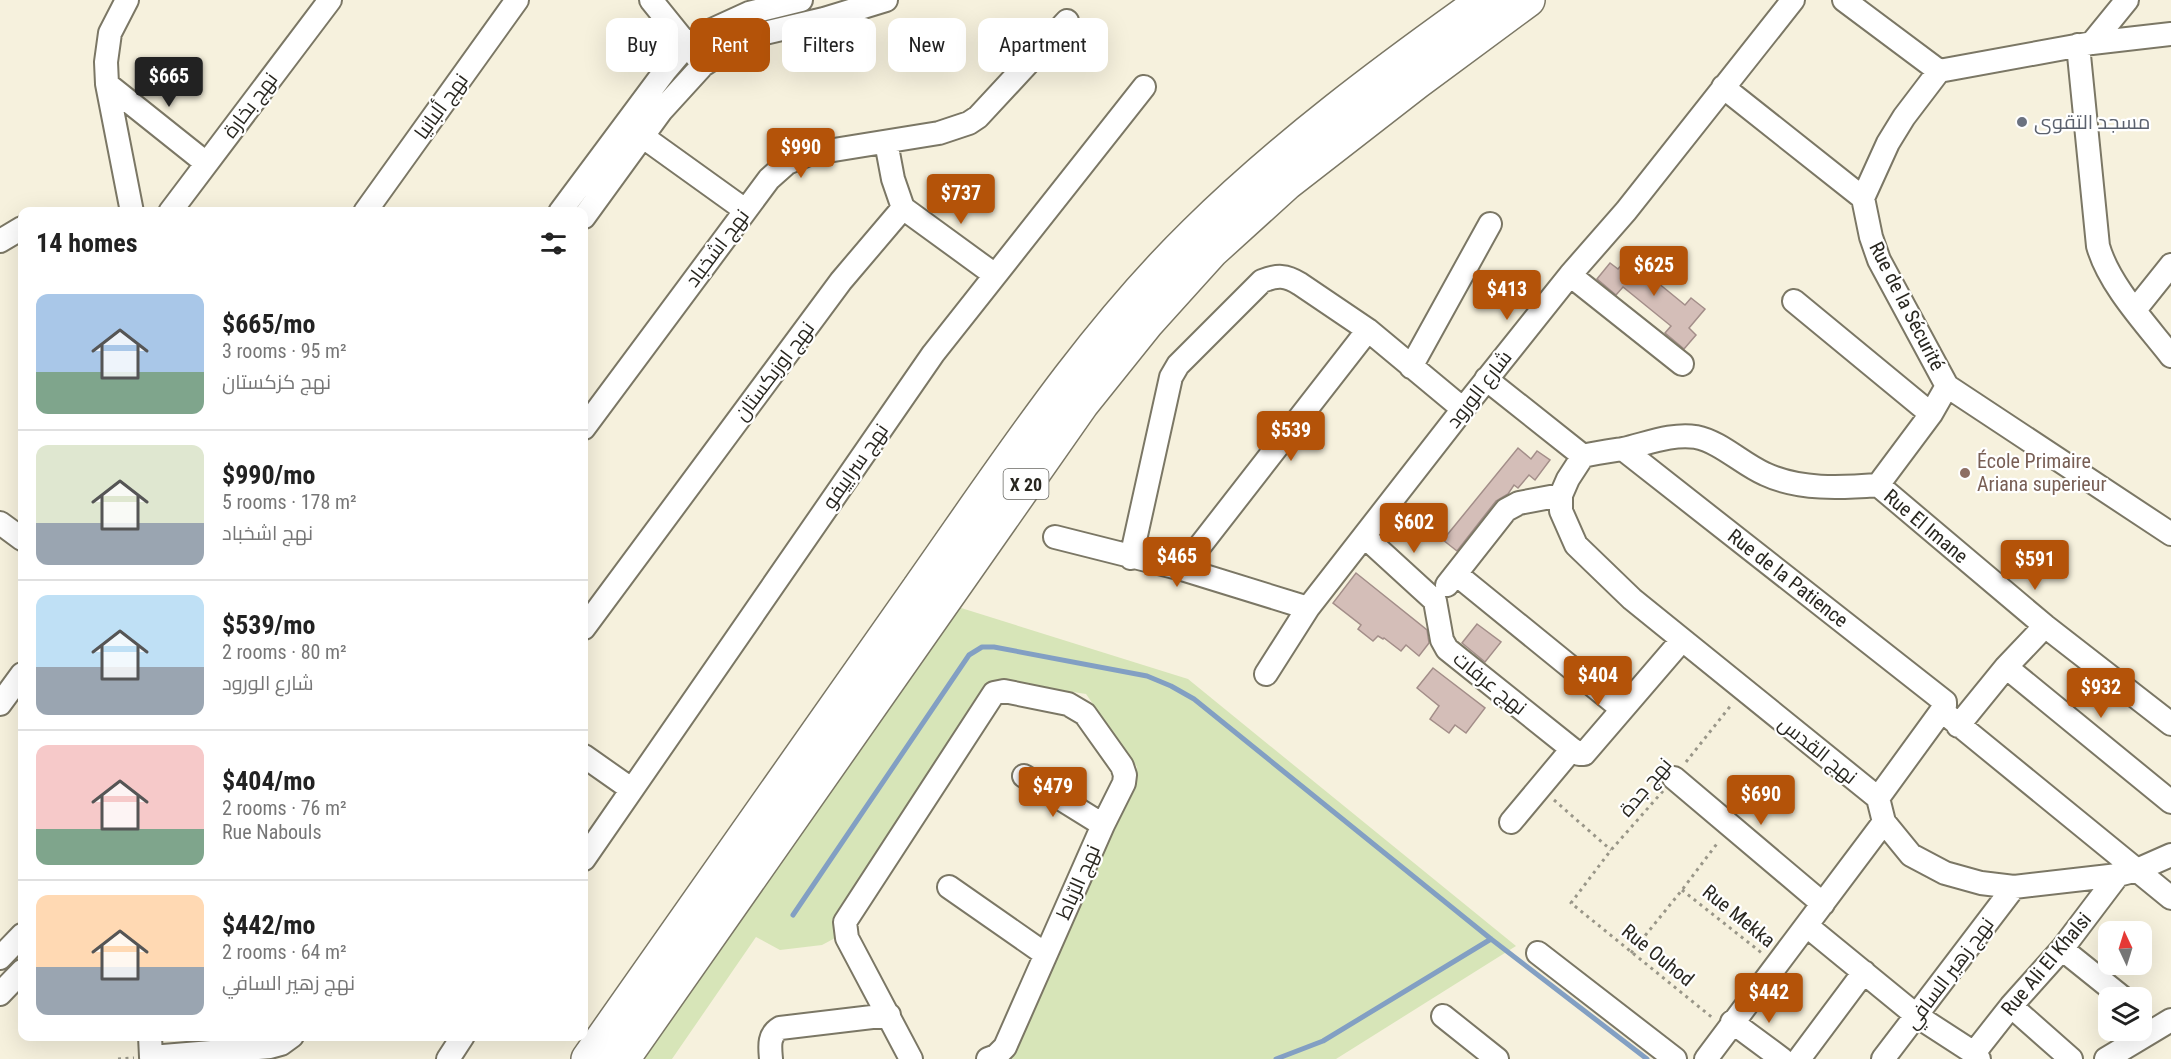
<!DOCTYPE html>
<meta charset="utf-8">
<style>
body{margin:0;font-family:"Roboto Condensed",Cairo,sans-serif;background:#f6f6f6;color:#222;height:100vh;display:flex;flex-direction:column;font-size:22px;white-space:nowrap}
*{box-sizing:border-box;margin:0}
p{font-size:20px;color:#767676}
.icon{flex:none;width:33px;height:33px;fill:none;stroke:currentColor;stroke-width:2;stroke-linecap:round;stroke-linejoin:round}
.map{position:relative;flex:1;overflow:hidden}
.panel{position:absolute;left:18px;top:207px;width:570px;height:834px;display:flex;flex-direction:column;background:#fff;border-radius:12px;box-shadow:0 6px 24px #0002}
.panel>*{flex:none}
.banner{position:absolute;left:606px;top:18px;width:570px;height:54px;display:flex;gap:12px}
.needle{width:39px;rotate:356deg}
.fabs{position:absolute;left:2098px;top:921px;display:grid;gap:12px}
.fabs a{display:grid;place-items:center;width:54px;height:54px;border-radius:12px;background:#fff;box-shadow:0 6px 24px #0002;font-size:30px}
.price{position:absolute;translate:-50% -51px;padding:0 14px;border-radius:6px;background:#b45309;color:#fff;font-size:20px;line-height:39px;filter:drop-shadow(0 2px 3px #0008)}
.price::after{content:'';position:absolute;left:50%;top:36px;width:18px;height:14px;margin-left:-9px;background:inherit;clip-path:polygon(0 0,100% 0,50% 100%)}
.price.active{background:#222;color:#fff}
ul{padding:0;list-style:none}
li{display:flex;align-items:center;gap:18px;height:150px;padding:0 18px}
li+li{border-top:2px solid #e0e0e0}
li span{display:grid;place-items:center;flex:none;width:168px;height:120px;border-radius:12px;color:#555}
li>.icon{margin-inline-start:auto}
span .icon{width:72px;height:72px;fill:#fffc;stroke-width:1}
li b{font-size:26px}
h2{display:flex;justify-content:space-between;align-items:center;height:72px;padding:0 18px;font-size:26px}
.pill{padding:0 21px;border-radius:12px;background:#fff;box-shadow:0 6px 24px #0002;font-size:21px;line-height:54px}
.pill.active{background:#b45309;color:#fff}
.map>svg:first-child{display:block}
</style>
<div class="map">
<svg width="2171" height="1059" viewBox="0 0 2171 1059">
<rect width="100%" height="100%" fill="#f6f1dd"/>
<path fill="#d7e5b8" d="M958 607 1188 679 1516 946 1336 1059H1005L1137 767 1086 694 996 680 833 918 837 937 822 945 780 950 756 937 672 1059H638Z"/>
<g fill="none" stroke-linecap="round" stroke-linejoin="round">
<path stroke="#829fc3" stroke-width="5" d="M793 915 969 655 982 647H994L1147 676 1171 686 1194 699 1491 939 1647 1059
M1276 1059 1323 1041 1491 939"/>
</g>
<path fill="#d4beb8" stroke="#a38e89" stroke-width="1.5" d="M1634 250 1647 262 1641 269 1685 305 1691 298 1705 309 1689 328 1696 335 1684 349 1665 333 1671 326 1623 287 1616 295 1597 279 1610 263 1618 269Z
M1518 448 1531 459 1537 451 1550 460 1535 480 1529 475 1518 488 1514 485 1508 494 1496 501 1457 551 1443 540Z
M1356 573 1427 630 1429 643 1419 656 1406 645 1401 651 1384 638 1383 639 1378 636 1373 641 1358 629 1361 625 1333 603Z
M1477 624 1501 642 1485 662 1462 643Z
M1433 668 1485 708 1466 733 1455 725 1449 733 1430 719 1439 706 1417 688Z"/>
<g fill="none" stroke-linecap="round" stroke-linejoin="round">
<defs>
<path id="minor" d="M127 0 110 33 106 62 107 84 132 212
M651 0 697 57
M1844 0 1939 71
M2171 34 2092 43 1939 71 1904 117 1888 143 1863 198 1871 237 1879 260 1947 386 2171 534
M2092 43 2127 0
M2078 45 2098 246C2109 285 2146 324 2171 356
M107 84 206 163
M1723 87 1863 198
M642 136 745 210
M886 142 893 179 903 208
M903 208 995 275
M170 212 330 0
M365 212 517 0
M560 212 665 71 687 45 714 29 749 13 801 0
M584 217 661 111 703 65 728 49 756 35 824 19 886 0
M0 241 22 228
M1570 275 1682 364
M1794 301 1931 414
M2135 310 2171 265
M1411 367 1490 224
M1486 379 1583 456C1596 453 1610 451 1623 449 1646 444 1672 433 1696 437 1721 442 1742 464 1765 474 1799 490 1841 488 1878 485L1931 414 1947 386
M584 428 769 179 787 163 809 154 939 133 969 123 978 117 1067 21
M1623 449 1945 702V706L1878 798
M1583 456 1568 479 1561 495V511L1576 545 1632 599 1878 798 1884 822 1911 855 1945 873 1981 883 2014 887 2118 875 2137 870 2171 855
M1878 485 2045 626 2171 724
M0 523 22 539
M1055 537 1182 569 1308 608
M1365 537 1435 601
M1131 558 1171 377 1178 365 1262 281C1277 275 1286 275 1300 284L1368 330 1463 409
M1182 569 1368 330
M1456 574 1622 709
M1447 585 1506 510 1519 503 1561 495
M1435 601 1442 640 1447 649 1572 749
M584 628 841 281 903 208
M2006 667 2171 802
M1266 674 1308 608 1463 409 1570 275 1626 211 1793 0
M0 704 22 674
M1942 711 2171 898
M1958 726 2006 667 2045 626
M584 756 631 789
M1024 776 1103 825
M1674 778 1823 904
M1511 822 1572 749 1579 754H1584L1682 640
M584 859 933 354 1144 87
M949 887 1045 954
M1807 926 1917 1016 1974 1053 1979 1059
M2062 949 2123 998
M1538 953 1675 1059
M0 958 22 935
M0 994 22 971
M2011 1006 2071 1059
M1443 1016 1497 1059
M1732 1022 1782 1059
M150 1036 151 1057 270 1047 281 1044 292 1036
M1974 1053 2011 1006 2062 949 2118 875
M448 1059 463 1036
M771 1059C770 1047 768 1035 780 1028L889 1015
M911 1059 847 938 845 922 994 693 1004 691 1068 704 1085 714 1122 766 1125 775 1124 783 1103 825 1005 1047 996 1056 988 1059
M1706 1059 1884 822
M1799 1059 1864 972
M1883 1059 2014 887
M2106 1059 2171 1020"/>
<path id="highway" d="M588 1059C699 902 809 745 919 588 1005 466 1088 338 1195 233 1282 147 1384 71 1484 0
M623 1059 1082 404 1147 323 1212 251 1287 183 1417 82 1528 0"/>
</defs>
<use href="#minor" stroke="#7b7765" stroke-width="26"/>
<use href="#highway" stroke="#7b7765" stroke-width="36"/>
<path stroke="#999688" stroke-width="3" stroke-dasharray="3 4.5" stroke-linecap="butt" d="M1686 762 1732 704
M1663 791 1611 850 1571 903 1714 1019
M1554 800 1611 850
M1682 890 1763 954
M1631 953 1682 890 1719 841
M118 1059 134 1058"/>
<use href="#minor" stroke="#fff" stroke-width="22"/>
<use href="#highway" stroke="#fff" stroke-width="33"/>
</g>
<circle fill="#6b7280" stroke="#fff" stroke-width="2" cx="2022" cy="122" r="6"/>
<circle fill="#8d6e63" stroke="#fff" stroke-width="2" cx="1965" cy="473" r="6"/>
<g text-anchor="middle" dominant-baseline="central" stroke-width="4.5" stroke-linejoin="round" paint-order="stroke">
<rect fill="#fff" stroke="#696863" stroke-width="1.5" x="1003.5" y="469" width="45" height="30" rx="4.5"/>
<g font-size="18" font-weight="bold" fill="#292720">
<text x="1026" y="484">X 20</text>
</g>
<g font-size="20" fill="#292720" stroke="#fff">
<text transform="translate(250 105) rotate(-53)">نهج بخارة</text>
<text transform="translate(441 106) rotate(-54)">نهج ألبانيا</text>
<text transform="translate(717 248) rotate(-53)">نهج اشخباد</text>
<text transform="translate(1907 306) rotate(63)">Rue de la Sécurité</text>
<text transform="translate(774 371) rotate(-53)">نهج اوزبكستان</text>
<text transform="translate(1479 389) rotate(-52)">شارع الورود</text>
<text transform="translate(855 466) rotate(-55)">نهج سراييفو</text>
<text transform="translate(1926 526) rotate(40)">Rue El Imane</text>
<text transform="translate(1788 578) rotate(38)">Rue de la Patience</text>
<text transform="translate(1490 683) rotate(39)">نهج عرفات</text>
<text transform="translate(1818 750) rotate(39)">نهج القدس</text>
<text transform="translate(1645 787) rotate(-50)">نهج جدة</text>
<text transform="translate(1078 882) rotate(-66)">نهج الرّباط</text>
<text transform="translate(1739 916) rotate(39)">Rue Mekka</text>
<text transform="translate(1658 955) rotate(39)">Rue Ouhod</text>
<text transform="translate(2046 964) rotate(-50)">Rue Ali El Khalsi</text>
<text transform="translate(1949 973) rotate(-53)">نهج زهير السافي</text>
</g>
<g font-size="20" fill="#5b616d" stroke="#fff" text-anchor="start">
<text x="2034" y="122">مسجد التقوى</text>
</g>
<g font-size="20" fill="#785e54" stroke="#fff" text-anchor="start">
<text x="1977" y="461">École Primaire<tspan x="1977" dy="23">Ariana superieur</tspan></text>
</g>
</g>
</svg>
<div class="fabs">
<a><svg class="needle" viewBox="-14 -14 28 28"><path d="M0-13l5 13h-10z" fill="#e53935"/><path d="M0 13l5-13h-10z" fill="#767676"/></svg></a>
<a><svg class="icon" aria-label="layers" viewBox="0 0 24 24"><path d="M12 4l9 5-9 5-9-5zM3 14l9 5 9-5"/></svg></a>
</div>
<b class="price active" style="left:169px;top:108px">$665</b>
<b class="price" style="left:801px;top:179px">$990</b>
<b class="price" style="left:961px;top:225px">$737</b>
<b class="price" style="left:1654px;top:297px">$625</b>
<b class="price" style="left:1507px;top:321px">$413</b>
<b class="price" style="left:1291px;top:462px">$539</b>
<b class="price" style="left:1414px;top:554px">$602</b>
<b class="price" style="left:1177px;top:588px">$465</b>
<b class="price" style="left:2035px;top:591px">$591</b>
<b class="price" style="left:1598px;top:707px">$404</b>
<b class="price" style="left:2101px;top:719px">$932</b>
<b class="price" style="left:1053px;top:818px">$479</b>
<b class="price" style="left:1761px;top:826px">$690</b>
<b class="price" style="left:1769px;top:1024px">$442</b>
<div class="banner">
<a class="pill">Buy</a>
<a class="pill active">Rent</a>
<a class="pill">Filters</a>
<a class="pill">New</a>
<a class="pill">Apartment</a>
</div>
<section class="panel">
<h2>14 homes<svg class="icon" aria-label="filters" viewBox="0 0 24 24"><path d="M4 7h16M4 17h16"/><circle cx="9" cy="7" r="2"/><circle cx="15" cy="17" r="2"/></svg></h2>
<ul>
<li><span style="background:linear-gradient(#a9c7e8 65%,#7fa58c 0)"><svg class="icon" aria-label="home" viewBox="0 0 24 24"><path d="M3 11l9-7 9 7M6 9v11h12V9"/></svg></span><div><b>$665/mo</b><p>3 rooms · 95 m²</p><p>نهج كزكستان</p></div></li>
<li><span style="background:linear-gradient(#dfe7d0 65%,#9aa5b1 0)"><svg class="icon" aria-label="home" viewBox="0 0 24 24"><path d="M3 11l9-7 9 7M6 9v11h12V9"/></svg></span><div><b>$990/mo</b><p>5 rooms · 178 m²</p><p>نهج اشخباد</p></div></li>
<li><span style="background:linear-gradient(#bfe0f5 60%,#9aa5b1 0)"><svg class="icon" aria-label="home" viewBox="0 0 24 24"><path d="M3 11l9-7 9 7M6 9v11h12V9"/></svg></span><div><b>$539/mo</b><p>2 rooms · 80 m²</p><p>شارع الورود</p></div></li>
<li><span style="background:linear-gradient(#f6c9c9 70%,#7fa58c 0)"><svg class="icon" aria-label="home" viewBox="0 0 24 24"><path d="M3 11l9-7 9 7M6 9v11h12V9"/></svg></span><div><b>$404/mo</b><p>2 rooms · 76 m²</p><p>Rue Nabouls</p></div></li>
<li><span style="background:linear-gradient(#ffd9b3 60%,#9aa5b1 0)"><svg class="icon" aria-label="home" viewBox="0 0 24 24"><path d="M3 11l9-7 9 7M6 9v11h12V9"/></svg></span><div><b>$442/mo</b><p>2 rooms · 64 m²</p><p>نهج زهير السافي</p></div></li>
</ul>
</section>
</div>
